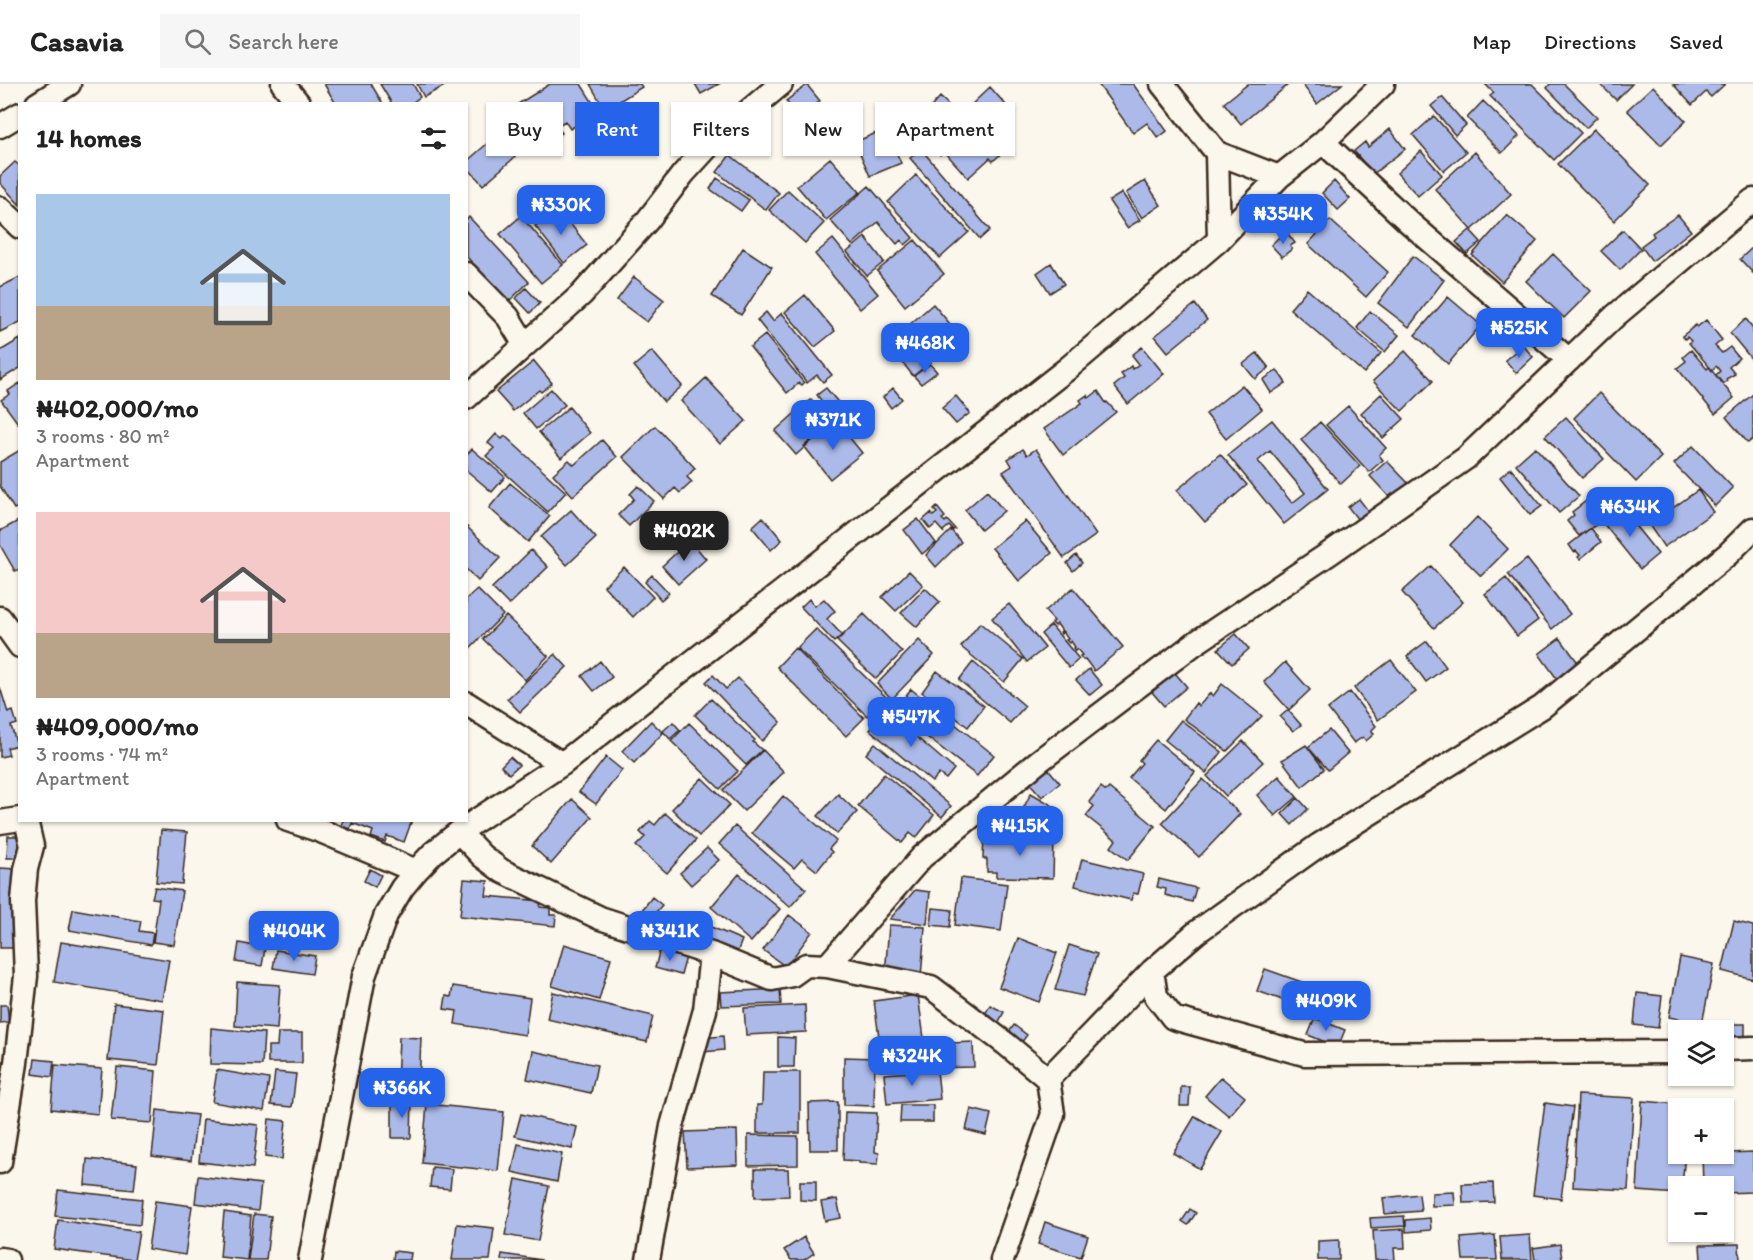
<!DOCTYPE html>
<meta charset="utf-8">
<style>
body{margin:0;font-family:Itim,sans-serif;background:#f6f6f6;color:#222;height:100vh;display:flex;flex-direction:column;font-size:22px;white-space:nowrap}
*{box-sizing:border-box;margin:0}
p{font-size:20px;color:#767676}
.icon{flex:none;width:33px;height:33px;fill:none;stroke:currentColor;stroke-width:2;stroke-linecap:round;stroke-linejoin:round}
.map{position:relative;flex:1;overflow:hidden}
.side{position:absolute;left:18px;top:18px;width:450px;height:720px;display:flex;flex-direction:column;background:#fff;border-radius:0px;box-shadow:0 2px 4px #0004}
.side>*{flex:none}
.guide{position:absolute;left:486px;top:18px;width:570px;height:54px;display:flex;gap:12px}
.tools{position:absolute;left:1668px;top:936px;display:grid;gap:12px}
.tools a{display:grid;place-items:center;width:66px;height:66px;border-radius:0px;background:#fff;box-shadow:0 2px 4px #0004;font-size:30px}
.price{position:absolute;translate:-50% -51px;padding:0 14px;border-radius:12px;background:#2563eb;color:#fff;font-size:20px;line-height:39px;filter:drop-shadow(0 2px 3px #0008)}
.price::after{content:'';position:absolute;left:50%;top:36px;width:18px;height:14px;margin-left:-9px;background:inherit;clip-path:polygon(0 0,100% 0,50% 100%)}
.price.active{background:#222;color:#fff}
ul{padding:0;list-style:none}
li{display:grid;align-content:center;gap:12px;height:318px;padding:0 18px}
li span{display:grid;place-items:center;height:186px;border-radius:0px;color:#555}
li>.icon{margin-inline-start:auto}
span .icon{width:108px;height:108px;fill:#fffc;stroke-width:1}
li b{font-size:26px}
h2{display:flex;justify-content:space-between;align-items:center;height:72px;padding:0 18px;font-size:26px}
.tag{padding:0 21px;border-radius:0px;background:#fff;box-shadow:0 2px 4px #0004;font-size:21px;line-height:54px}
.tag.active{background:#2563eb;color:#fff}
header{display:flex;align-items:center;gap:36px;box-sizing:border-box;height:84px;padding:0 30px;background:#fff;border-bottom:2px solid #e0e0e0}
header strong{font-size:28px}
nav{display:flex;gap:33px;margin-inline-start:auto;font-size:21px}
.search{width:420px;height:54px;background:#f6f6f6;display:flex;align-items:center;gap:15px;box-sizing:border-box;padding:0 21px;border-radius:0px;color:#767676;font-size:22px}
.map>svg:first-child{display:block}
</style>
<header>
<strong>Casavia</strong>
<div class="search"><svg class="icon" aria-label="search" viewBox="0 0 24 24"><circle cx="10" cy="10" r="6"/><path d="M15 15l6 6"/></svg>Search here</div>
<nav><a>Map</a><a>Directions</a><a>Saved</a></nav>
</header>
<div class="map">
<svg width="1753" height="1176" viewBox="0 0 1753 1176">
<rect width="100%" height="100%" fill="#fbf7ec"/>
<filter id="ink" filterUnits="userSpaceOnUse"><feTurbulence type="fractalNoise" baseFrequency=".0167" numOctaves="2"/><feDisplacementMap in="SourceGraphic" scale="12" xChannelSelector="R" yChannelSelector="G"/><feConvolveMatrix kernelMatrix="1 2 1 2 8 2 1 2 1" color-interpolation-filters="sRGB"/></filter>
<g filter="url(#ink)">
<path fill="#acbaea" stroke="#3b2a1e" stroke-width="1.5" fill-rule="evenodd" d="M324 0H371L383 20H336Z
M380 0H413L420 13 410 20H392Z
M417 0H448L424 13Z
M550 0H581L593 19 580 27 585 36 570 45 565 37 557 42 562 49 546 59 542 51 531 58 510 25Z
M590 0H640L642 3 605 26Z
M695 0H719L701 10Z
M1098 0H1133L1167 47 1158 54 1147 39 1133 49Z
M1248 0H1289L1241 40 1224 19Z
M1302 0H1342L1317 20Z
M1485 0H1532L1581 49 1554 76 1490 12 1494 9Z
M1550 0H1564L1597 33 1586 44 1547 4Z
M1600 0H1632L1616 16Z
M1673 0H1725L1711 13 1706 8 1692 21Z
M807 1 820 17 799 34 786 17Z
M1653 2 1686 37 1661 61 1627 26Z
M990 3 1013 29 992 47 970 22Z
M940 13 954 26 925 58 911 45Z
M1442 13 1466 41 1455 51 1431 22Z
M1483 17 1519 52 1502 69 1467 34Z
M965 28 1001 70 993 77 990 74 968 94 944 67 940 71 930 59Z
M1434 32 1466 68 1444 87 1413 51Z
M886 45 901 79 870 92 855 58Z
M1390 45 1405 65 1373 90 1354 67 1365 58 1368 63Z
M1594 45 1650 101 1614 137 1558 80Z
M496 52 515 73 483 101 466 82V78Z
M921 65 990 146 980 155 910 74Z
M1421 67 1442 91 1418 112 1397 89Z
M1475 68 1511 110 1472 146 1435 105Z
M730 71 779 109 766 126 717 88Z
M830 74 860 108 826 136 797 102Z
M15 78 20 82V121L0 99V92Z
M916 91 969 148 940 174 888 118Z
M717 94 749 116 741 127 710 105Z
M1145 97 1161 121 1142 134 1126 109Z
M1334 97 1350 115 1338 126 1322 109Z
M869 102 913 154 905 161 901 156 897 160 878 138 852 161 830 136Z
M788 106 824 139 805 159 769 126Z
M1122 109 1140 136 1127 144 1109 117Z
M558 124 587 161 564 179 535 142Z
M1507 131 1537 157 1502 198 1472 171Z
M1678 131 1691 147 1652 177 1641 162 1654 152 1652 149Z
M521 132 563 181 541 199 500 150Z
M469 133 529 198 508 218 466 172V136Z
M1330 136 1388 188 1366 213 1308 160Z
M1470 146 1481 158 1467 170 1456 158Z
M1623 146 1641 165 1620 186 1601 167Z
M1288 150 1295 159 1290 162 1292 165 1282 173 1271 161 1279 153 1281 155Z
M865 153 884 178 867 192 847 168Z
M833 155 878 210 860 225 815 170Z
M915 156 944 190 905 222 877 187Z
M1753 163V189L1740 175Z
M743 164 772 183 741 231 712 212Z
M1553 170 1591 207 1564 234 1526 197Z
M1413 172 1444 196 1409 243 1378 219Z
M1051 179 1064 200 1050 209 1037 189Z
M20 193V238L0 248V203Z
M634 193 664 216 647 238 617 216Z
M526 204 540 219 530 229 516 214Z
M1307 205 1381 269 1364 289 1290 225Z
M805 211 835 247 815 263 785 228Z
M1448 213 1481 241 1448 280 1415 251Z
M933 220 956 247 947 255 939 245 923 258 909 241Z
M1195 220 1207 236 1168 268 1155 252Z
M1370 227 1399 251 1385 268 1357 244Z
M766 228 773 237 782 229 832 291 823 298 817 291 807 299 757 236Z
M1746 235 1753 244V277L1730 249Z
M1706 236 1722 256 1715 262 1722 269 1730 263 1739 274 1729 283 1735 290 1726 295 1727 297 1723 300 1716 291 1720 287 1716 282 1712 286 1689 259 1691 257 1687 253 1685 255 1682 252 1696 241 1697 243Z
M765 251 804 299 802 301 799 299 787 309 750 263Z
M20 255V284L0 296V267Z
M1523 261 1533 273 1516 289 1505 276Z
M920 263 931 278 913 292 903 279Z
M1142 263 1164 290 1128 320 1114 302 1124 294 1121 290 1131 282 1132 285 1139 280 1132 271Z
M1691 266 1707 285 1709 283 1734 314 1715 330 1677 284 1686 277 1683 273Z
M652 267 682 302 664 318 634 282Z
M1405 267 1433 297 1402 327 1373 297Z
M1257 269 1269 284 1255 295 1243 280Z
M534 277 552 299 541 308 539 306 513 327 496 308Z
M930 280 937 288 921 300 914 292Z
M1277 286 1286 299 1271 309 1263 296Z
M706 294 746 337 720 360 681 317Z
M20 299V342L1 316 10 310 8 307Z
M1242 301 1262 325 1226 355 1206 330Z
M826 304 842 323 832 331 817 311Z
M893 304 902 315 891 324 883 313Z
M551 305 565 321 536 345 523 329Z
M1098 307 1106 319 1107 318 1116 328 1063 371 1044 345 1082 319 1080 316 1087 311 1089 314Z
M1599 309 1661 373 1636 398 1574 334Z
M1381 310 1404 335 1383 354 1361 329Z
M1753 310V355L1748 359 1726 333Z
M956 312 970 329 956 340 942 324Z
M811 315 832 339 796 371 775 347Z
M1348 322 1386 364 1379 371 1383 376 1369 388 1326 341Z
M569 323 590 349 561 374 539 348Z
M1566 333 1604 375 1582 394 1545 352Z
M1272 336 1328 405 1284 440 1228 371ZM1270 367 1305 409 1292 419 1258 377Z
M1320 338 1360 382 1341 400 1301 356Z
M655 342 695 384 687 393 692 398 680 409 675 404 664 415 623 373Z
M828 343 834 350 842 344 862 369 830 395 804 362Z
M496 350 502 355 505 352 566 408 548 428 486 372 494 364 488 359Z
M602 356 617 373 573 412 553 390 569 376 574 381Z
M1693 362 1733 404 1715 422 1674 380Z
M1535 363 1579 412 1559 429 1516 380Z
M472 365 505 393 492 408 466 386V371Z
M1023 365 1027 371 1036 365 1096 451 1064 474 1003 388 1012 382 1008 375Z
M20 366V422L14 425 0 402V378Z
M1220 370 1247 401 1205 438 1177 406Z
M1387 377 1409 400 1392 416 1370 392Z
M1511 384 1542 422 1530 431 1500 393Z
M510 399 550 432 528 458 489 424Z
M638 402 654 417 629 442 618 431 634 415 630 410Z
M1698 406 1713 428 1664 463 1649 441Z
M987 407 1004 427 981 446 965 426Z
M1359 415 1369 428 1358 436 1348 423Z
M1586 417 1589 420 1593 417 1595 420 1597 418 1606 429 1603 432 1605 435 1579 452 1567 437 1574 431 1572 428Z
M937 423 945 433 942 435 945 438 947 436 955 445 953 446 949 442 943 447 944 449 936 440 930 445 923 436 931 429 933 432 937 429 934 426Z
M1621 424 1658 470 1640 485 1603 439Z
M571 426 596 454 567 481 541 453Z
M763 433 782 456 771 466 752 443Z
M1477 433 1508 465 1481 492 1450 461Z
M918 435 936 459 922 470 904 446Z
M20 436V485L15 487 0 461V447Z
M1025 437 1052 469 1019 497 992 464Z
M466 442 500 474 478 497 466 485Z
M1591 444 1601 458 1580 475 1578 473 1580 471 1576 467 1574 468 1569 461Z
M951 446 961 458 936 483 926 471Z
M690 456 706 475 678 500 662 482Z
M531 466 548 483 509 521 492 504Z
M1076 471 1082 479 1073 487 1067 479Z
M1527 475 1570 530 1552 545 1508 490Z
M1431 482 1463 518 1434 544 1402 508Z
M624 483 653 513 633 533 604 502Z
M909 487 923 501 896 527 882 513Z
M652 491 669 509 661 516 645 498Z
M1506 494 1538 536 1517 552 1485 510Z
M925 504 940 518 917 543 901 529Z
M1073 504 1123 563 1094 587 1085 575 1083 576 1080 572 1082 571 1077 565 1075 567 1073 564 1075 563 1071 557 1069 559 1066 556 1068 555 1063 548 1061 550 1060 548 1062 547 1057 540 1055 542 1052 539 1054 537 1045 527Z
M477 505 503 531 466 568V515Z
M809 515 815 522 824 515 835 527 827 535 842 551 834 558 801 523Z
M1009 520 1045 564 1027 578 992 534Z
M864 530 902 568 876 595 837 557Z
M506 532 548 572 525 596 483 555Z
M980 539 1023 575 1004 598 961 563Z
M1051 541 1079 575 1069 584 1041 550Z
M816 545 886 613 867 632 797 564Z
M1236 550 1249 565 1232 580 1218 565Z
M1560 554 1582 584 1560 599 1539 570Z
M919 556 934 571 892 615 877 600Z
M1427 557 1446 583 1426 598 1407 572Z
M795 564 864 634 846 652 777 583Z
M555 570 567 583 520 628 507 615Z
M1391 576 1416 608 1378 636 1354 604Z
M600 577 612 593 594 607 582 592Z
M973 578 1025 622 1010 639 959 596Z
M1285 578 1310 606 1289 626 1264 598Z
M1089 585 1102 601 1090 611 1076 596Z
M937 587 984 622 968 643 922 608Z
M1175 589 1187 603 1164 622 1152 608Z
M713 591 726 605 738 594 781 638 762 657 706 598Z
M1222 600 1262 632 1227 667 1184 635 1196 619 1199 622 1210 609 1213 612Z
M0 603 8 629 13 627 17 640 11 642 17 661 7 664 9 671 0 673Z
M911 605 994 671 977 692 894 627Z
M1350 608 1376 642 1371 647 1374 650 1366 657 1363 653 1354 659 1328 625Z
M711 615 755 656 753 658 762 666 746 681 695 631Z
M1288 626 1301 641 1293 647 1280 633Z
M886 627 954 685 946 695 939 690 932 698 870 646Z
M1181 636 1222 668 1206 689 1165 656Z
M651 637 663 649 634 679 622 667Z
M673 638 680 646 670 655 663 647Z
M689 639 738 687 720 705 671 657Z
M1329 646 1348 669 1328 686 1308 663Z
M1156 656 1195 688 1166 725 1129 694 1142 679 1139 676Z
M1243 657 1263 678 1226 712 1207 692Z
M875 659 951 722 942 733 866 670Z
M1306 661 1324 685 1302 703 1282 676Z
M763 666 784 688 744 727 723 706Z
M510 673 519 681 509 690 501 682Z
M606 673 622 686 596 720 579 708Z
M1045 681 1060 699 1042 713 1027 696Z
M884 690 934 731 916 754 910 749 902 759 858 722Z
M1279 692 1297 713 1275 732 1257 711Z
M702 694 730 721 699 752 672 725Z
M1203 695 1240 730 1199 773 1162 739Z
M1101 703 1106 707 1109 704 1155 742 1128 776 1111 763 1116 756 1086 732 1094 722 1089 718Z
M1031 709 1055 723 1048 735 1035 728 1032 735 1021 729Z
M838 710 857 728 837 750 818 732Z
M783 712 836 757 829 765 832 768 817 787 802 775 794 784 752 749Z
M1298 714 1308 725 1292 741 1282 730Z
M572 715 592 733 551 780 532 762Z
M665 729 696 756 667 789 636 762 645 753 640 748 650 737 655 741Z
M343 736H412L404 758 387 752 385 758 371 753 373 747 352 739 350 745 341 742Z
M735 742 806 805 790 823 719 760Z
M161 746 187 748 182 800 156 798Z
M8 752H24V774H7Z
M984 753 1054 755 1053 794 996 793V788H987V775H983Z
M707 764 719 776 691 801 680 789Z
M1082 775 1143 790 1138 810 1133 809 1131 816 1075 802Z
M0 784 17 785 13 864H0Z
M370 785 381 791 375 803 364 797Z
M739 790 780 825 751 858 711 823Z
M961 794 1007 800 1001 847 955 841Z
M464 795 488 797 486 812 541 817 540 823 550 824V831H556L555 842 460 832Z
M1159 795 1196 804 1192 818 1165 811 1166 805 1157 803Z
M155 803 182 807 174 861 153 858 159 815 152 814Z
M915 806 930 808 927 840 890 835Z
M652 813 662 821 651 834 642 826Z
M933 824 952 826 950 843 931 841Z
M73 825 141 837 139 847 153 849 151 861 69 846Z
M789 831 812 848 786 883 763 866Z
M692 835 742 856 737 869 687 848Z
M1734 837 1753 842V895L1722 887Z
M889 841 925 843 921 893 885 891Z
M1018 854 1057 869 1039 918 999 903Z
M61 858 169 876 162 916 54 898Z
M239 859 265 864 262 882 236 878Z
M564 860 611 874 599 916 552 902Z
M1069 861 1097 870 1083 912 1055 906Z
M660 865 686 873 681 891 655 884Z
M276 866 315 872 312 890 273 884Z
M1680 873 1714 880 1702 940 1669 933Z
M1265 885 1313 902 1305 924 1257 907Z
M237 898 280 901 277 945 235 942Z
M453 902 530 914 525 951 455 940 457 927 444 925 446 912 451 913Z
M780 905 781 920 721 922 720 908Z
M553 908 653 932 647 958 547 935Z
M1637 909 1662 912 1658 944 1634 941Z
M918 911 924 954 880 960 874 917Z
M114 920 164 926 158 981 108 976Z
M0 921H7L9 938 0 939Z
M805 921 806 948 746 951 744 924Z
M990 921 1004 928 996 943 982 936Z
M1315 934 1345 946 1338 963 1308 951Z
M1711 940H1745V953H1724V946H1711Z
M1014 941 1027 951 1018 963 1005 954Z
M211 944 264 949 262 981 210 980Z
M278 949H302V979H268V962H277Z
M723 952 724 966 703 968 701 954Z
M399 953 421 954 419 1002 397 1001Z
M778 953 795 954 794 983H778Z
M973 958 974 983 929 984 928 960Z
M533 967 597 981 591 1009 527 995Z
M844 973 875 974 874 1022 844 1021Z
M35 975 54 977 52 993 33 990Z
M55 981 102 985 98 1030 51 1025Z
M117 983 156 987 152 1039 111 1036Z
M217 986 269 995 264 1027 212 1018Z
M937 986 940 1015 887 1020 884 990Z
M275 988 296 990 292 1023 271 1021Z
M763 988H800V1049H757V1021H762Z
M1221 993 1245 1013 1229 1032 1205 1012Z
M1181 1003H1190L1189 1022H1180Z
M1578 1011 1634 1014 1628 1106 1573 1103Z
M392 1015 412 1016 411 1054H392Z
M1642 1017 1688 1021V1024H1678V1070H1685L1682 1102H1678V1110L1637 1107Z
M838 1018V1066H810L809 1019Z
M1545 1019 1573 1023 1561 1115 1533 1111Z
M427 1020 504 1028 498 1087 422 1079Z
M901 1021H933V1038H900Z
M971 1025 991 1030 986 1051 966 1046Z
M157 1026 197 1031 191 1077 152 1072Z
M845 1028 877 1029 875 1068 879 1069 878 1080 859 1079V1077L843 1076Z
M521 1030 577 1043 572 1065 515 1052Z
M1195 1032 1222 1048 1200 1085 1173 1069Z
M203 1035 258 1041 253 1084 199 1078Z
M269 1035 286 1037 282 1075 265 1073Z
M737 1046 738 1081 687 1083 685 1048Z
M748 1051 798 1052V1081L748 1082Z
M518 1060 562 1070 557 1098 512 1088Z
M1753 1068V1108L1724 1109V1102H1703L1702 1070Z
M87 1075 137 1080 134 1106 85 1101Z
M432 1083 452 1085 450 1105 430 1103Z
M755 1085H788L789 1112 755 1113Z
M198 1092 261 1100 258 1127 195 1119Z
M516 1095 549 1102 538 1157 505 1151Z
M800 1097H816V1117L800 1116Z
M1493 1099 1494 1118 1463 1119 1462 1100Z
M58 1106 142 1115 140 1141 55 1132Z
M1454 1108 1455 1121 1432 1122V1109Z
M1419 1110 1421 1127 1385 1130 1383 1114Z
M837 1115 841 1134 825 1137 821 1118Z
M155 1117 192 1122 185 1171 148 1165Z
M1190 1125 1196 1129 1188 1141 1182 1137Z
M224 1128 251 1132 247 1176 220 1173Z
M254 1130 271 1132 266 1176H248Z
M1404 1132 1405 1142 1371 1144 1370 1134Z
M1430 1134 1431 1146 1406 1148V1136Z
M58 1136 139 1148 134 1176 54 1165Z
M1045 1138 1088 1152 1081 1173 1038 1160Z
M457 1140 494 1144 490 1176H452Z
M1404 1145 1405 1164H1394L1395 1176H1375L1373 1147Z
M1495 1151 1497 1176H1463L1461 1154Z
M1530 1151 1532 1176H1502L1500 1153Z
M804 1153 814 1169 804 1176H791L784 1166Z
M1339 1156V1176H1318V1157Z
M1560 1160 1562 1176H1535L1533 1164Z
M1739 1160 1740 1176H1701L1700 1161Z
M394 1167 411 1169 410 1176H393Z
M502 1170 542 1176H501Z"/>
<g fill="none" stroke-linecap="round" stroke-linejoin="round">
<defs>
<path id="street" d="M283 0 299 20
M1162 0 1217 69 1279 93
M37 20 69 0
M0 42 20 30
M1323 58 1411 140 1569 276
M1217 69 1219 156
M0 124 20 143
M466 190 508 233 525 261
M466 314 582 210 647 137 683 90 715 55 781 0
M0 534 20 562
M466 619 562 680
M288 736 321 747 416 787
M0 738 20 735
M459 748 482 772 502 787 600 834 711 870 772 895 792 891 806 881 827 882 931 903 1006 960 1048 995 1053 1030 1002 1176
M827 882 922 773 1039 677 1194 560 1330 469 1466 374 1615 232 1753 116
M1152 887 1156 912 1173 934 1304 970 1678 968
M1724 965 1753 964
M1048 995 1152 887 1197 848 1319 761 1542 623 1728 470 1753 445
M0 1078 16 979 26 892 23 817 26 785 32 762 26 736
M0 1175 7 1176
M310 1176 364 892 386 831 402 804 416 787 433 769 459 748 562 680 1067 285 1219 156 1279 93 1323 58 1383 0
M648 1176 672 1042 705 926 711 870"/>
</defs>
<use href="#street" stroke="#3b2a1e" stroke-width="27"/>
<use href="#street" stroke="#fbf7ec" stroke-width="22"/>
</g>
</g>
</svg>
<div class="tools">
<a><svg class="icon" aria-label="layers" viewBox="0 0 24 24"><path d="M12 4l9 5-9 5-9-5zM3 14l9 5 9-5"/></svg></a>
<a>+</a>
<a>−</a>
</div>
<b class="price" style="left:561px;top:152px">₦330K</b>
<b class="price" style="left:1283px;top:161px">₦354K</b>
<b class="price" style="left:1519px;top:275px">₦525K</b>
<b class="price" style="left:925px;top:290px">₦468K</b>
<b class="price" style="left:833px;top:367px">₦371K</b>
<b class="price" style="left:1630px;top:454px">₦634K</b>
<b class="price active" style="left:684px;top:478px">₦402K</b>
<b class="price" style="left:911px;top:664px">₦547K</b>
<b class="price" style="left:1020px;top:773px">₦415K</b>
<b class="price" style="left:294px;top:878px">₦404K</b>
<b class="price" style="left:670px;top:878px">₦341K</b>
<b class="price" style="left:1326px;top:948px">₦409K</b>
<b class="price" style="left:912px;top:1003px">₦324K</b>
<b class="price" style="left:402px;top:1035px">₦366K</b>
<div class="guide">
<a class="tag">Buy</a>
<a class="tag active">Rent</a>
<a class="tag">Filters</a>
<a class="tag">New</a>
<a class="tag">Apartment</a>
</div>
<section class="side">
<h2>14 homes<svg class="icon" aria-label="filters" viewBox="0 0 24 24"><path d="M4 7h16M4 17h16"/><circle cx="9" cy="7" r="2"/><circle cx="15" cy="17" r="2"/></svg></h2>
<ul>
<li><span style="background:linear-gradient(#a9c7e8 60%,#b9a48a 0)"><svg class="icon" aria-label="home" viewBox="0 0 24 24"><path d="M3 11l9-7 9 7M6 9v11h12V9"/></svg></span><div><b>₦402,000/mo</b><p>3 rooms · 80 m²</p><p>Apartment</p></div></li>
<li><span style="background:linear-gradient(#f6c9c9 65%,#b9a48a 0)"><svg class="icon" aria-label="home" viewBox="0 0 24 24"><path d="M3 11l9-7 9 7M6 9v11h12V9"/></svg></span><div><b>₦409,000/mo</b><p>3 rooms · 74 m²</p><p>Apartment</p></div></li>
</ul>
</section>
</div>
